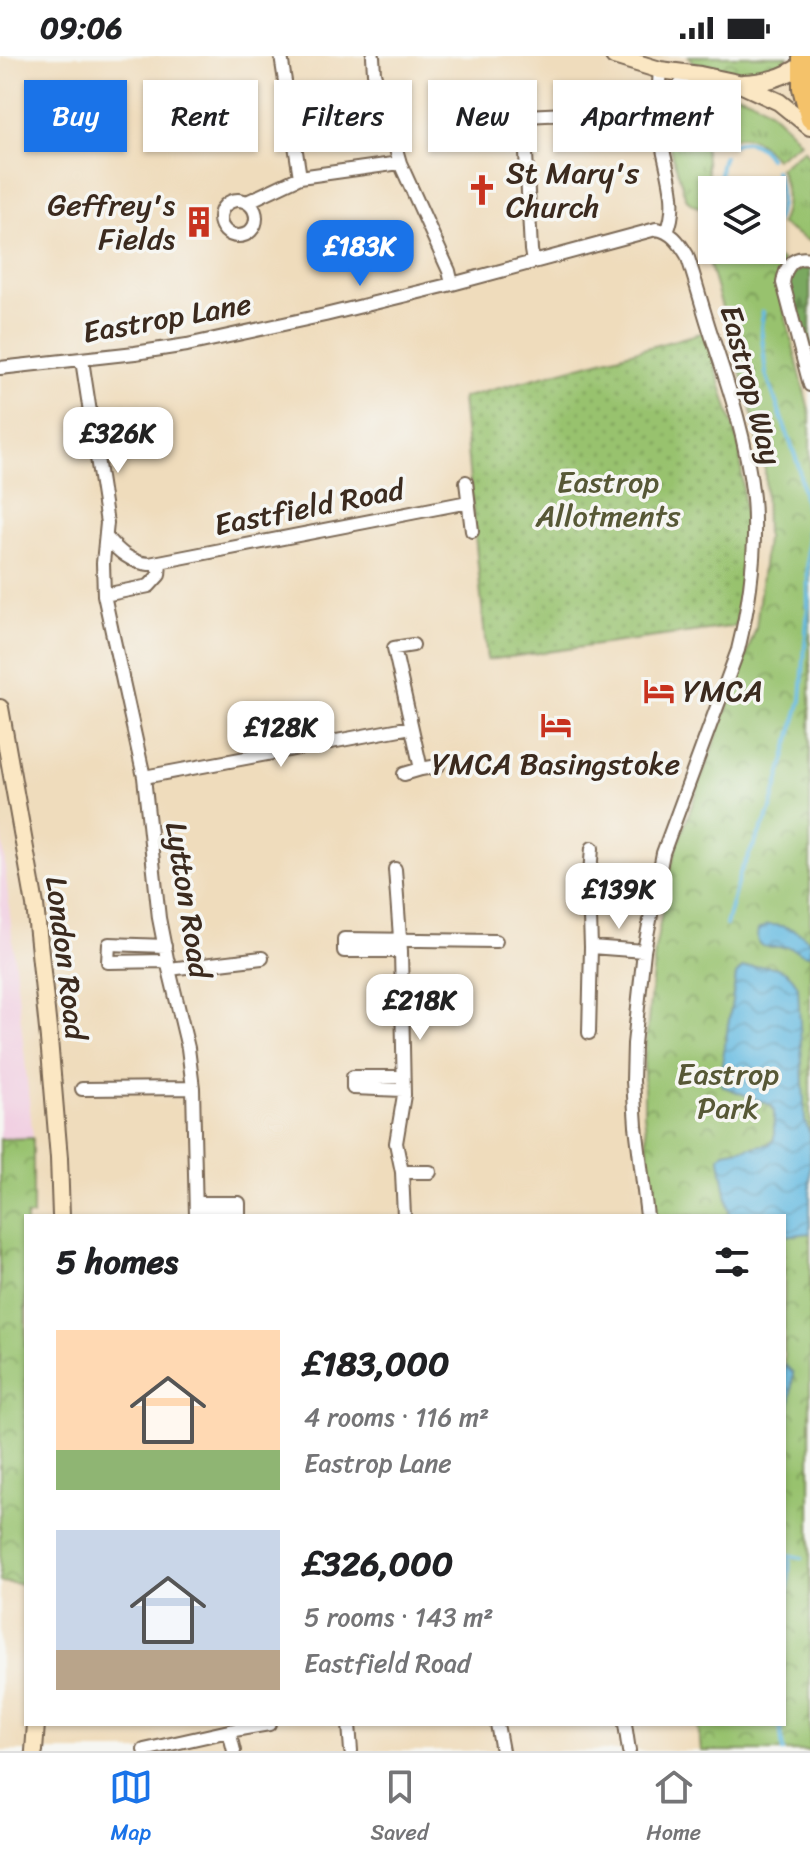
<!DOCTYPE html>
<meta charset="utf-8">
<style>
body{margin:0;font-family:Sriracha,sans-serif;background:#f6f6f6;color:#202124;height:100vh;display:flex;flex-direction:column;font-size:30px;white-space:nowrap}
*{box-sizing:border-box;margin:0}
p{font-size:26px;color:#757577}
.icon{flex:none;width:44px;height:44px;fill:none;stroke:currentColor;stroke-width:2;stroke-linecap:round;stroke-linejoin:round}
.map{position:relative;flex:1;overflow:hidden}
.drawer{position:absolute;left:24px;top:1158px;width:762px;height:512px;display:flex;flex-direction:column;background:#fff;border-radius:0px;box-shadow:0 2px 6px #0004}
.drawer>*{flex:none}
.guide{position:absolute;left:24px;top:24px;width:762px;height:72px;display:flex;gap:16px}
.buttons{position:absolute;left:698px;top:120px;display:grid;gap:16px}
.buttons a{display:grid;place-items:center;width:88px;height:88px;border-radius:0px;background:#fff;box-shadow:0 2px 6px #0004;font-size:40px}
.price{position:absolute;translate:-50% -68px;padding:0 18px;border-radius:16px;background:#fff;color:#222;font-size:26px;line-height:52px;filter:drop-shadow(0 2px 4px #0008)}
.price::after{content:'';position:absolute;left:50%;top:48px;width:24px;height:18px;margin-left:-12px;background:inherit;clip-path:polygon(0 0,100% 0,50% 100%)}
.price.on{background:#1a73e8;color:#fff}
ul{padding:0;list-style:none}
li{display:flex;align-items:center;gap:24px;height:200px;padding:0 32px}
li span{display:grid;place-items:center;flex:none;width:224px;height:160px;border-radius:0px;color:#555}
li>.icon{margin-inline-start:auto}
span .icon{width:96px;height:96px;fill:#fffc;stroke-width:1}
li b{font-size:34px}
h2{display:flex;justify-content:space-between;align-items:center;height:96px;padding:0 32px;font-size:34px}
.chip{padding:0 28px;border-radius:0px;background:#fff;box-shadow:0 2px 6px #0004;font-size:28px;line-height:72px}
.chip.on{background:#1a73e8;color:#fff}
.status{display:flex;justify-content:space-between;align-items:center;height:56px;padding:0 40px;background:#fff;direction:ltr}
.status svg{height:22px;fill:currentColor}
.tabs{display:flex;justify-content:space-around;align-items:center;height:112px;border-top:2px solid #e0e0e0;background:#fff;font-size:22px;color:#757577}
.tabs a{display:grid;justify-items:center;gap:4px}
.tabs .on{color:#1a73e8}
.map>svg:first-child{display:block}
</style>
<div class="status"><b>09:06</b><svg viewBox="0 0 49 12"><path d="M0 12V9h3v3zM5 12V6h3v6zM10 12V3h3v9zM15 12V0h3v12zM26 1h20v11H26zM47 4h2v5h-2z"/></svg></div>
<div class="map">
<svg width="810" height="1695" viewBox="0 0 810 1695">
<defs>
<pattern id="grass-tufts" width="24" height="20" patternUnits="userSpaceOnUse" patternTransform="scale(2)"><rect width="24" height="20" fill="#98c26e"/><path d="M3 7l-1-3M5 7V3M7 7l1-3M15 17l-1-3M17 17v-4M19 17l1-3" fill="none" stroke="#7d9e5a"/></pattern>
<pattern id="forest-firs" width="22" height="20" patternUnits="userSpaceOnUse" patternTransform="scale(2)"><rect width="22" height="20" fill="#7aa861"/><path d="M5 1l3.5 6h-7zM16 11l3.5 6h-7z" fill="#65894f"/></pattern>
<pattern id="park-crowns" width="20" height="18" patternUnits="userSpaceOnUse" patternTransform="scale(2)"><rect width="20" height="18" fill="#98c26e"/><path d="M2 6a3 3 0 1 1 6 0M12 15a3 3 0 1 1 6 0" fill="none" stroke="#7d9e5a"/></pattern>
<pattern id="garden-dots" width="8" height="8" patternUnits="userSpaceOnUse" patternTransform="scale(2)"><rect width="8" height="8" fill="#98c26e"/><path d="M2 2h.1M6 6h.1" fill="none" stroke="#7d9e5a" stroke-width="1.8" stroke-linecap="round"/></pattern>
<pattern id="water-waves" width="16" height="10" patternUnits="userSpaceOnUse" patternTransform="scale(2)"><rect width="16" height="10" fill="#64bae1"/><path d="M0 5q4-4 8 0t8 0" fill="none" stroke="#5497b6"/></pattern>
</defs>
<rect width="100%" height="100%" fill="#f6f6f2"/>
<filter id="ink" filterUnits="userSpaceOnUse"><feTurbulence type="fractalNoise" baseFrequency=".0125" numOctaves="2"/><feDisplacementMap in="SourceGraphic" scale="16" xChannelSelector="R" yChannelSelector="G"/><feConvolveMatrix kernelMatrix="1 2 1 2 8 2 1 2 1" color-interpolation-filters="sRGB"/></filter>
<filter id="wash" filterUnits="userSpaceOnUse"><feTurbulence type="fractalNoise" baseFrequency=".006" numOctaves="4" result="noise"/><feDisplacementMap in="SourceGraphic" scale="32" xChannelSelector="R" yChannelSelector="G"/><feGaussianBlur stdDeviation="1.8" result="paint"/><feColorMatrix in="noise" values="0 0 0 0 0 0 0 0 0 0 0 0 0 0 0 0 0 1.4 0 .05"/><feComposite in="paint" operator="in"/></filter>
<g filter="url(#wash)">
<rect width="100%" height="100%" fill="#efdcbc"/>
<path fill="#f1d0e2" d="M0 757 9 850 33 1082 0 1083Z"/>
<path fill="url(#grass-tufts)" stroke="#6a7646" stroke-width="2" d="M708 34C753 36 773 53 800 86L775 103C763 87 749 76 730 83Z
M687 44 704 88 712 151C703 153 696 152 689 146 683 140 683 131 680 123 673 100 649 49 687 44Z
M804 93 810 102V186L780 168C788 150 787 130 779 112Z"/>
<path fill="url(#forest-firs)" stroke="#5a6940" stroke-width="2" d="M810 211V312L794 262 788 221 798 215Z"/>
<path fill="url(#park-crowns)" stroke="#6a7646" stroke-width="2" d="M688 0H788C774 31 718 12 693 6Z
M712 180V194H755L783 205 777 226 810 358V1695H701L698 1668H784V1160H655L644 1057V1006L655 894 670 814 680 782 756 572 766 483 765 414 750 348 704 189V184Z
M33 1082V1160H26V1485L22 1528 0 1526V1083Z"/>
<path fill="url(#garden-dots)" stroke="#6a7646" stroke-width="2" d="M705 276 740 393 746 475 736 570 487 604 462 342Z"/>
<path fill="url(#water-waves)" stroke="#507280" stroke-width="2" d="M767 869C784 868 798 874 810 885V899C802 899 799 895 791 892 777 887 752 900 758 874Z
M768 910C783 912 792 918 798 931L805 1065 810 1078V1177L784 1180V1160H730L720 1104V1101L724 1096 769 1088 774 1083V1055L771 1049 727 1032 723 1030 720 1021 736 919 742 912Z
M784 1308 793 1317 784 1419Z"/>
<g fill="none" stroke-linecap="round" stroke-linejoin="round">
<path stroke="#64bae1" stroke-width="4" d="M732 89C747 81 761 89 769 102
M775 115C781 131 782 150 775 166
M722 134C720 123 719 109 724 100
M726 869 740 817 770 756 801 644 808 550 807 459 798 408 766 318 761 271 763 256
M784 1592 790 1500 802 1502
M780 1668 783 1695"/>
</g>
</g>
<g filter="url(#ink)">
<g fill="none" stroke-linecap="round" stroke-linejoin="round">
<defs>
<path id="street" d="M281 0 300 121 400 107
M373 0 374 17 400 107 449 215 452 228
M660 14C658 38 657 60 661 83 666 114 680 146 667 176
M657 44 680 29 700 19
M524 59 531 194 533 206
M503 61 567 58
M220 162a18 18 0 1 1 36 0a18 18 0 1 1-36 0Z
M247 146 300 121
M810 203C792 199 785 212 783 227L810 329
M82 304 107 467 103 507 104 539 144 721 159 862 169 913 188 992 193 1032 196 1160
M0 312 135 297 187 289 325 259 452 228 656 173C671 175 679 186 687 199 696 226 703 254 712 281 730 334 747 386 753 442 757 493 750 545 738 594L663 797 644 895 634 988 633 1025 636 1070 647 1160
M466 426 472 475
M106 481C119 496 130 506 149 508L468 446
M104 539 149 530 159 519 160 507
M413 589 394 592 421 713
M404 718 421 713 438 710
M144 721 411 671
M395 813 401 895 404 1039 396 1087 402 1116 404 1160
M165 890 109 888 108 906 168 905
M591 891 644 895
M401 895H344V883L496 885
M169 913 262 902
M589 977 591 891 589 831 592 792
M403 1021H353V1032L403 1034
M82 1033 193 1032
M402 1116H430
M196 1147H239V1157L196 1158
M349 1668 351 1695
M497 1668 502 1695
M625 1668 629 1695
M229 1675 234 1695
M144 1694 229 1675 269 1668"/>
<path id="secondary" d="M614 0 660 14 700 19 738 27 779 46 810 71
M743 27C766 26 783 22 802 9
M0 652 35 849 49 983 59 1102 61 1160
M34 1695 36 1668"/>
<path id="primary" d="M802 0V32L810 63"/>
</defs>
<use href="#street" stroke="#7a6855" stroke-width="16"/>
<use href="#secondary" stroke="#7a6855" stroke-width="20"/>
<use href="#primary" stroke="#7a6855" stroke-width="22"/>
<use href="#street" stroke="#fff" stroke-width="12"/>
<use href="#secondary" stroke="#fbe7c3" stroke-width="16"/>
<use href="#primary" stroke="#f4c26a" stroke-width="18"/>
</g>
</g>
<defs>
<symbol id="church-bare" viewBox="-9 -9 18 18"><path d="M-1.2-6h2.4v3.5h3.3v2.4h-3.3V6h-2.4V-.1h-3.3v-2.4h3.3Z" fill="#c8321e" stroke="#f6f6f2" stroke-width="2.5" paint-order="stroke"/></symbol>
<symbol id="building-bare" viewBox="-9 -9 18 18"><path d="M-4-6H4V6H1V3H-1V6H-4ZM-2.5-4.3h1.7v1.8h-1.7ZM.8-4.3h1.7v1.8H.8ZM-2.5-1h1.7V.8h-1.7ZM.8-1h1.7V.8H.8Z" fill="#c8321e" stroke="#f6f6f2" stroke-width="2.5" paint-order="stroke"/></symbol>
<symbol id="hotel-bare" viewBox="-9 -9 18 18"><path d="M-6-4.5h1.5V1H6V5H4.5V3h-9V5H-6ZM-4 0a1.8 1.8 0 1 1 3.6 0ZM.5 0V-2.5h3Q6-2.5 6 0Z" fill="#c8321e" stroke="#f6f6f2" stroke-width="2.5" paint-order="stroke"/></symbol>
</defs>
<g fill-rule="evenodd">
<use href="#church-bare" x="460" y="112" width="44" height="44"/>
<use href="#building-bare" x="177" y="144" width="44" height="44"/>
<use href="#hotel-bare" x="637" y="613" width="44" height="44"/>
<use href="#hotel-bare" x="534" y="647" width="44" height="44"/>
</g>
<g text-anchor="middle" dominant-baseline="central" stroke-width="7" stroke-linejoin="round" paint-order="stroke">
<g font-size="30" fill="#3b2a1e" stroke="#f6f6f2" text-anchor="start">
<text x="506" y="117">St Mary's<tspan x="506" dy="34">Church</tspan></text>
<text x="175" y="149" text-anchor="end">Geffrey's<tspan x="175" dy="34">Fields</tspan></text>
<text x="683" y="635">YMCA</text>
<text x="556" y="708" text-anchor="middle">YMCA Basingstoke</text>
</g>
<g font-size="30" fill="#3b2a1e" stroke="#f6f6f2">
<text transform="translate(167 262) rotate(-10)">Eastrop Lane</text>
<text transform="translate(751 329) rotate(75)">Eastrop Way</text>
<text transform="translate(309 451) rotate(-11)">Eastfield Road</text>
<text transform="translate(188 844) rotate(81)">Lytton Road</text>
<text transform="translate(66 902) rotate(83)">London Road</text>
</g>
<g font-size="30" fill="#575836" stroke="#f6f6f2">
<text x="608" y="426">Eastrop<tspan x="608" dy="34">Allotments</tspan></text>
<text x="728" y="1018">Eastrop<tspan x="728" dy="34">Park</tspan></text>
</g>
</g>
</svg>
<div class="buttons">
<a><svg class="icon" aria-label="layers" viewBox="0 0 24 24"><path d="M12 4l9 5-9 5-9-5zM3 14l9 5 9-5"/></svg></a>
</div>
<b class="price on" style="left:360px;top:232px">£183K</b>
<b class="price" style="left:118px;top:419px">£326K</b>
<b class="price" style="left:281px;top:713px">£128K</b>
<b class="price" style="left:619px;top:875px">£139K</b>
<b class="price" style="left:420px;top:986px">£218K</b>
<div class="guide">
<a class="chip on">Buy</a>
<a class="chip">Rent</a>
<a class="chip">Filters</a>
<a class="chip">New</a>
<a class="chip">Apartment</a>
</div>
<section class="drawer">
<h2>5 homes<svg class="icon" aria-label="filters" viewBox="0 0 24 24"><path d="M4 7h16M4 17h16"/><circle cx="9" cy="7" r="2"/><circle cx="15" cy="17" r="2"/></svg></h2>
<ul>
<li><span style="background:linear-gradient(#ffd9b3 75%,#8fb573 0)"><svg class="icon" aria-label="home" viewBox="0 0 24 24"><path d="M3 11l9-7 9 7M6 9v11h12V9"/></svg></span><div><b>£183,000</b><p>4 rooms · 116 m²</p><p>Eastrop Lane</p></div></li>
<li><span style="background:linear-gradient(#c9d6e8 75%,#b9a48a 0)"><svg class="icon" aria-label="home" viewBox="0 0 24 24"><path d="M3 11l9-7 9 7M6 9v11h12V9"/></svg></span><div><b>£326,000</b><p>5 rooms · 143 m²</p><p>Eastfield Road</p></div></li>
</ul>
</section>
</div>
<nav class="tabs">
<a class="on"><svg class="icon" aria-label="map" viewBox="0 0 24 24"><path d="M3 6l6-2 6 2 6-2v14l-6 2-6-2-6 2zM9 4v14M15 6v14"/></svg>Map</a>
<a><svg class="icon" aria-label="saved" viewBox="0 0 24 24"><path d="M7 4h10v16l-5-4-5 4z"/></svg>Saved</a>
<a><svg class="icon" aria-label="home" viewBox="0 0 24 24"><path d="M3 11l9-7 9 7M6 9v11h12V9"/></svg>Home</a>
</nav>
